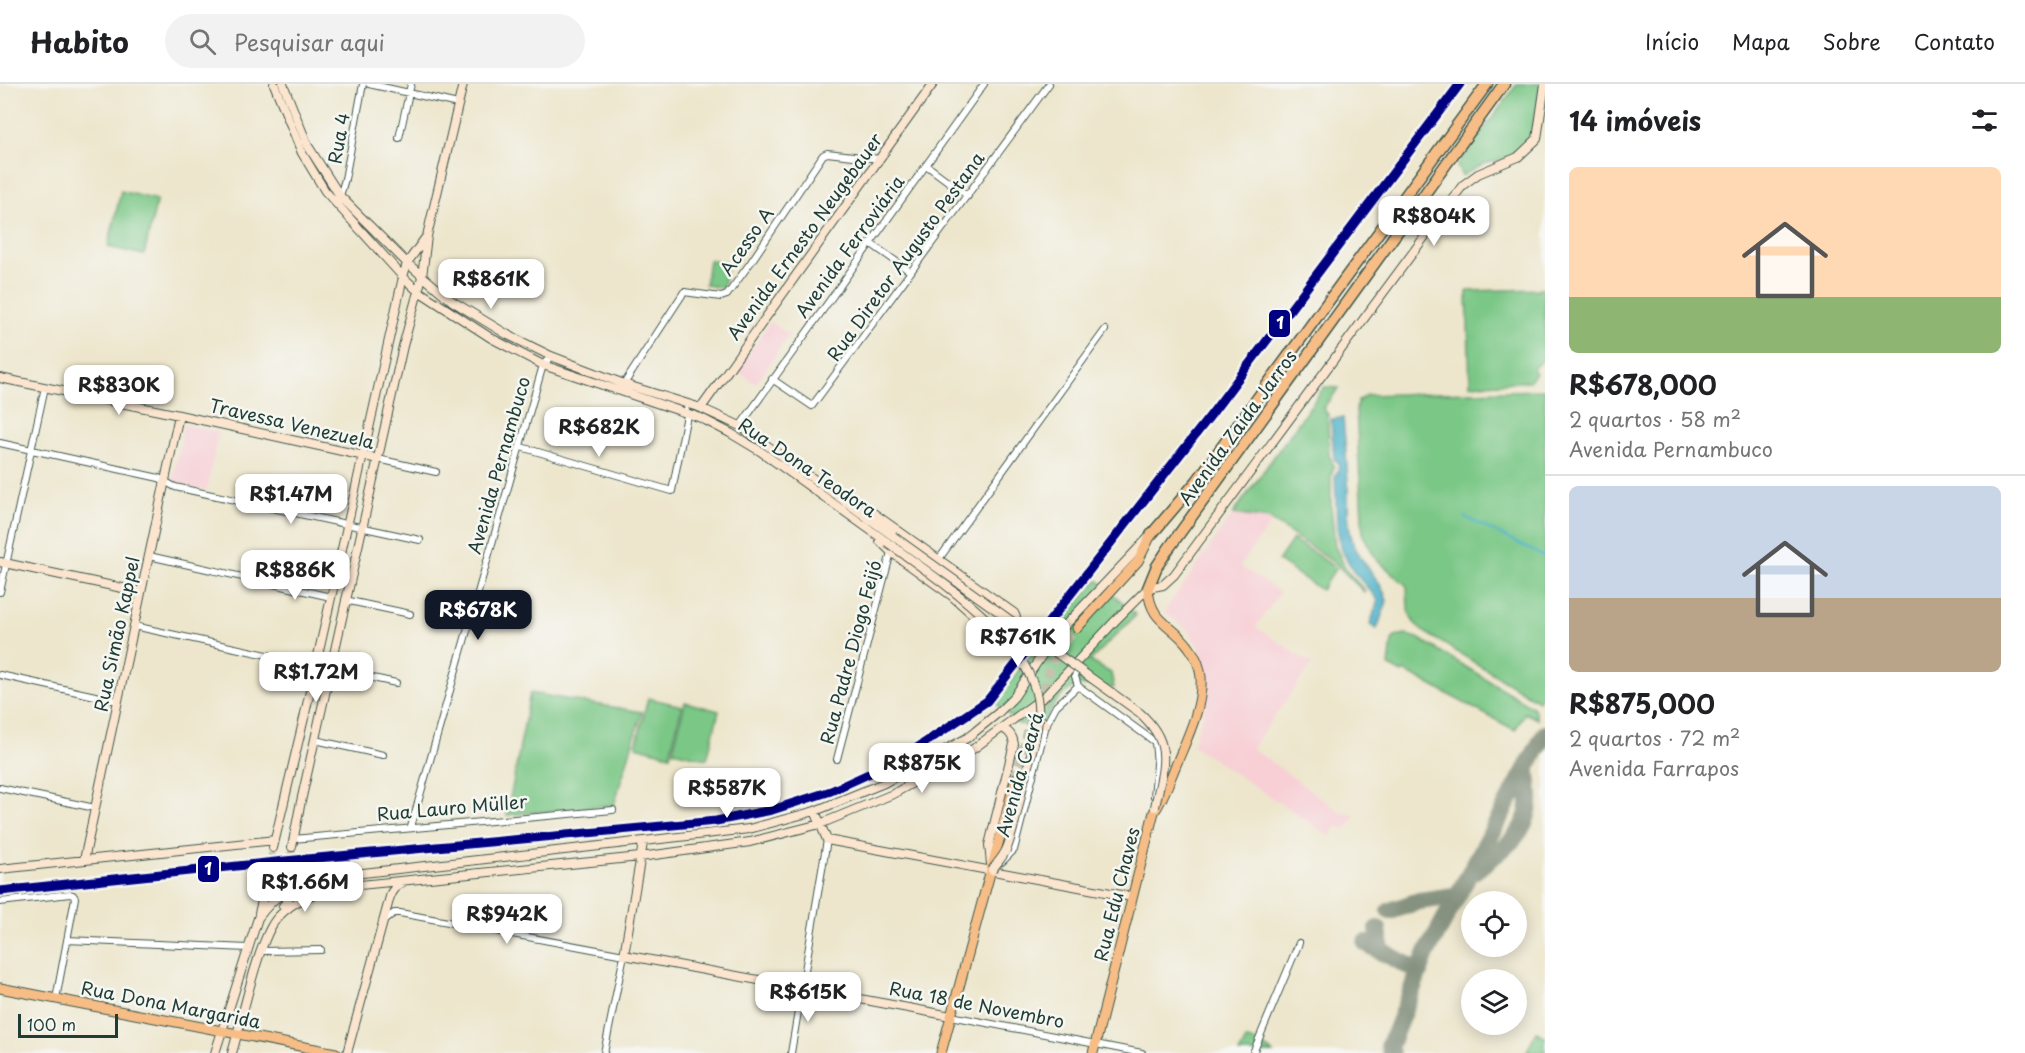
<!DOCTYPE html>
<html lang="pt">
<meta charset="utf-8">
<style>
body{margin:0;font-family:"Playpen Sans",sans-serif;background:#f2f2f2;color:#202124;height:100vh;display:flex;flex-direction:column;font-size:22px;white-space:nowrap}
*{box-sizing:border-box;margin:0}
p{font-size:20px;color:#757577}
.icon{flex:none;width:33px;height:33px;fill:none;stroke:currentColor;stroke-width:2;stroke-linecap:round;stroke-linejoin:round}
.map{position:relative;flex:1;overflow:hidden}
.drawer{display:flex;flex-direction:column;background:#fff;width:480px}
.drawer>*{flex:none}
.buttons{position:absolute;left:1461px;top:807px;display:grid;gap:12px}
.buttons a{display:grid;place-items:center;width:66px;height:66px;border-radius:50%;background:#fff;box-shadow:0 3px 15px #0003;font-size:30px}
.scale{position:absolute;left:18px;bottom:15px;width:100px;box-sizing:border-box;padding-left:6px;border:3px solid #1f3d34;border-top:0;font-size:16px;line-height:21px;white-space:nowrap;color:#1f3d34;-webkit-text-stroke:4px #f6f6f2;paint-order:stroke}
.price{position:absolute;translate:-50% -51px;padding:0 14px;border-radius:12px;background:#fff;color:#222;font-size:20px;line-height:39px;filter:drop-shadow(0 2px 3px #0008)}
.price::after{content:'';position:absolute;left:50%;top:36px;width:18px;height:14px;margin-left:-9px;background:inherit;clip-path:polygon(0 0,100% 0,50% 100%)}
.price.current{background:#111827;color:#fff}
ul{padding:0;list-style:none}
li{display:grid;align-content:center;gap:12px;height:318px;padding:0 24px}
li+li{border-top:2px solid #e0e0e0}
li span{display:grid;place-items:center;height:186px;border-radius:9px;color:#555}
li>.icon{margin-inline-start:auto}
span .icon{width:108px;height:108px;fill:#fffc;stroke-width:1}
li b{font-size:26px}
h2{display:flex;justify-content:space-between;align-items:center;height:72px;padding:0 24px;font-size:26px}
header{display:flex;align-items:center;gap:36px;box-sizing:border-box;height:84px;padding:0 30px;background:#fff;border-bottom:2px solid #e0e0e0}
header strong{font-size:28px}
nav{display:flex;gap:33px;margin-inline-start:auto;font-size:21px}
.search{width:420px;height:54px;background:#f2f2f2;display:flex;align-items:center;gap:15px;box-sizing:border-box;padding:0 21px;border-radius:33px;color:#757577;font-size:22px}
main{display:flex;flex:1;min-height:0}
.map>svg:first-child{display:block}
</style>
<header>
<strong>Habito</strong>
<div class="search"><svg class="icon" aria-label="search" viewBox="0 0 24 24"><circle cx="10" cy="10" r="6"/><path d="M15 15l6 6"/></svg>Pesquisar aqui</div>
<nav><a>Início</a><a>Mapa</a><a>Sobre</a><a>Contato</a></nav>
</header>
<main>
<div class="map">
<svg width="1545" height="969" viewBox="0 0 1545 969">
<rect width="100%" height="100%" fill="#f6f6f2"/>
<filter id="ink" filterUnits="userSpaceOnUse"><feTurbulence type="fractalNoise" baseFrequency=".0167" numOctaves="2"/><feDisplacementMap in="SourceGraphic" scale="12" xChannelSelector="R" yChannelSelector="G"/><feConvolveMatrix kernelMatrix="1 2 1 2 8 2 1 2 1" color-interpolation-filters="sRGB"/></filter>
<filter id="wash" filterUnits="userSpaceOnUse"><feTurbulence type="fractalNoise" baseFrequency=".008" numOctaves="4" result="noise"/><feDisplacementMap in="SourceGraphic" scale="24" xChannelSelector="R" yChannelSelector="G"/><feGaussianBlur stdDeviation="1.35" result="paint"/><feColorMatrix in="noise" values="0 0 0 0 0 0 0 0 0 0 0 0 0 0 0 0 0 1.4 0 .05"/><feComposite in="paint" operator="in"/></filter>
<g filter="url(#wash)">
<rect width="100%" height="100%" fill="#ede6cc"/>
<path fill="#f7cfd5" d="M770 238 789 251 756 300 737 287Z
M184 340 218 348 207 407 172 399Z
M1233 430 1272 437 1240 482 1280 508 1256 543 1312 580 1252 664 1339 727 1355 730 1347 746 1337 742 1331 753 1192 661 1202 633 1207 610 1208 596 1200 565 1188 546 1164 528Z"/>
<path fill="#7ac786" stroke="#4c825d" stroke-width="1.5" d="M1517 0H1541L1531 58 1511 73 1483 80 1462 92 1457 82Z
M121 107 157 116 144 171 108 163Z
M709 176 727 179 723 204 705 201Z
M1545 205V276L1543 275 1533 285 1536 289 1529 297 1470 301 1467 207Z
M1324 303 1339 304 1323 324 1328 331 1329 371 1334 382 1331 392V421L1335 462 1347 487 1365 507 1364 508 1336 480 1269 435 1233 430Z
M1545 306V604L1538 617 1421 546 1413 537 1408 525 1407 502 1376 475 1363 451 1356 326 1358 317 1367 311Z
M1293 455 1336 484 1321 506 1278 477Z
M1098 496 1136 531 1090 577 1111 589 1114 604 1076 601C1058 613 1051 622 1043 643L1018 640 995 618 1046 550Z
M1406 551 1418 554 1534 624 1537 635 1525 629 1515 646 1404 587 1402 589 1389 582 1392 556 1395 553Z
M530 609 642 628 614 721 507 731Z
M648 614 682 622 670 671 636 662Z
M685 618 719 627 707 675 673 667Z
M1536 948 1545 952V969H1526Z
M1246 956 1258 958 1273 969H1239Z"/>
<path fill="#49b0c8" stroke="#34767e" stroke-width="1.5" d="M1343 334C1345 356 1347 377 1348 399 1349 418 1346 439 1353 458 1361 481 1381 494 1387 517L1377 545 1370 541 1378 516 1354 488 1342 467 1337 443 1335 392 1338 387 1339 379 1334 375 1331 335Z"/>
<g fill="none" stroke-linecap="round" stroke-linejoin="round">
<path stroke="#49b0c8" stroke-width="2" d="M1465 433 1545 473"/>
<path stroke="#869280" stroke-width="18" d="M1473 788C1496 769 1526 754 1529 721 1530 709 1527 696 1527 684
M1390 827 1419 817 1454 812 1459 809
M1378 845 1381 868
M1366 859 1420 888
M1391 969 1389 963 1427 868 1545 650"/>
</g>
</g>
<g filter="url(#ink)">
<g fill="none" stroke-linecap="round" stroke-linejoin="round">
<path stroke="#c4c4ae" stroke-width="8" stroke-dasharray="8 4" stroke-linecap="butt" d="M291 786 292 763
M269 789 273 764"/>
<path stroke="#c4c4ae" stroke-width="9" stroke-dasharray="9 4.5" stroke-linecap="butt" d="M1016 694 1030 638 1045 615 1046 596 1053 578 1060 563 1077 544"/>
<defs>
<path id="street" d="M369 0 458 20
M399 54 411 0
M926 81 968 112
M340 112 345 95 363 0
M870 159 911 188
M772 295 812 322 1049 0
M624 300 684 208 721 213 727 211 751 178 823 71 827 69 880 75
M740 342 984 0
M0 359 159 394 175 403 420 456
M521 363 672 407 687 331 686 326
M378 375 436 388
M149 472 331 513
M939 475 1105 246
M0 508 45 303
M345 516 410 530
M134 542 396 599
M1078 583 1075 592 1078 602 1155 658 1157 680 1154 712
M0 591 118 617
M315 656 383 671
M837 675 891 468
M0 704 95 724
M411 743 543 281 551 272
M293 755 613 726
M1002 778 1014 766 1046 641 1056 622 1078 602
M0 818 70 810 73 811 75 814 56 915
M385 836 394 829H400L624 871 604 969
M67 856 248 864
M261 867 321 866
M951 932 1142 969
M791 969 827 756
M1253 969 1299 859"/>
<path id="secondary" d="M274 0 302 69 325 107 403 193 417 206 491 254 543 281 701 334 730 349 760 367 887 458
M283 0 308 62 340 112 407 179 452 217 508 251 551 272 624 300 701 324 740 342 893 452
M0 294 179 331 378 375
M701 324 933 0
M859 423 872 428 1014 529C1021 540 1011 554 999 554L952 512 891 468 880 457
M0 478 141 508
M1025 627 1037 632 1046 641
M815 727 827 756 1132 813
M643 759 624 871 951 932
M292 763 300 722 403 262 422 193 427 152 463 0
M273 764 304 634 403 193 407 179 426 153
M84 776 179 331
M991 780 989 761 1014 660C1013 652 1010 649 1003 644
M0 785 275 756
M283 822C293 812 291 801 291 786
M259 829 269 789
M215 969 258 834C276 810 290 801 319 794L749 745 815 727 884 699 967 654 998 629 1014 613 1054 553 1149 453
M232 969C241 940 259 852 278 833 295 815 316 808 340 803L640 773 750 758 820 740 893 710 973 665 1045 612 1115 537 1148 504 1163 501 1174 491 1463 101 1478 90 1518 73 1537 55 1545 0
M347 969 391 809 396 802 403 798"/>
<path id="primary" d="M1077 544 1138 477 1151 451
M0 904 336 969
M941 969 1016 694
M1093 969 1154 728C1164 714 1169 697 1176 681 1187 654 1203 623 1201 593 1200 582 1195 571 1189 563 1172 539 1150 539 1148 504"/>
<path id="highway" d="M1151 451 1197 397 1487 0
M1148 504 1157 482 1169 464 1504 0"/>
</defs>
<use href="#street" stroke="#3e564b" stroke-width="8"/>
<use href="#secondary" stroke="#3e564b" stroke-width="10"/>
<use href="#primary" stroke="#3e564b" stroke-width="11"/>
<use href="#highway" stroke="#3e564b" stroke-width="13"/>
<use href="#street" stroke="#fff" stroke-width="6"/>
<use href="#secondary" stroke="#fbe5cf" stroke-width="8"/>
<use href="#primary" stroke="#f6be86" stroke-width="9"/>
<use href="#highway" stroke="#f6be86" stroke-width="10"/>
<defs>
<path id="secondary-bridge" d="M893 452 1140 629C1174 660 1163 683 1155 723
M887 458C937 495 1033 556 1038 621 1040 645 1031 670 1025 693 1020 714 1015 744 1007 764 1004 772 997 779 992 786"/>
</defs>
<use href="#secondary-bridge" stroke="#3e564b" stroke-width="10" stroke-linecap="butt"/>
<use href="#secondary-bridge" stroke="#fbe5cf" stroke-width="8"/>
<defs>
<path id="metro-1" d="M0 807 285 777 716 737 772 726 831 707 899 676 987 617 1210 332 1460 0"/>
</defs>
<use href="#metro-1" stroke="#f6f6f2" stroke-width="14"/>
<use href="#metro-1" stroke="#000080" stroke-width="9"/>
</g>
</g>
<g text-anchor="middle" dominant-baseline="central" stroke-width="5" stroke-linejoin="round" paint-order="stroke">
<g font-size="18" fill="#1f3d34" stroke="#f6f6f2">
<text transform="translate(338 54) rotate(-80)">Rua 4</text>
<text transform="translate(804 152) rotate(-54)">Avenida Ernesto Neugebauer</text>
<text transform="translate(746 157) rotate(-55)">Acesso A</text>
<text transform="translate(849 162) rotate(-54)">Avenida Ferroviária</text>
<text transform="translate(905 172) rotate(-54)">Rua Diretor Augusto Pestana</text>
<text transform="translate(292 339) rotate(13)">Travessa Venezuela</text>
<text transform="translate(1237 343) rotate(-54)">Avenida Zaida Jarros</text>
<text transform="translate(498 381) rotate(-74)">Avenida Pernambuco</text>
<text transform="translate(808 383) rotate(34)">Rua Dona Teodora</text>
<text transform="translate(116 550) rotate(-78)">Rua Simão Kappel</text>
<text transform="translate(850 568) rotate(-75)">Rua Padre Diogo Feijó</text>
<text transform="translate(1019 690) rotate(-74)">Avenida Ceará</text>
<text transform="translate(452 723) rotate(-5)">Rua Lauro Müller</text>
<text transform="translate(1116 810) rotate(-76)">Rua Edu Chaves</text>
<text transform="translate(171 920) rotate(11)">Rua Dona Margarida</text>
<text transform="translate(977 920) rotate(11)">Rua 18 de Novembro</text>
</g>
</g>
<g stroke="#f6f6f2" stroke-width="2">
<rect x="1268" y="225" width="23" height="29" rx="6" fill="#000080"/>
<rect x="197" y="771" width="23" height="28" rx="6" fill="#000080"/>
</g>
<g font-size="16" text-anchor="middle" font-weight="bold" fill="#fff">
<text x="1280" y="245">1</text>
<text x="208" y="791">1</text>
</g>
</svg>
<div class="buttons">
<a><svg class="icon" aria-label="locate" viewBox="0 0 24 24"><circle cx="12" cy="12" r="6"/><path d="M12 2v4M12 18v4M2 12h4M18 12h4"/></svg></a>
<a><svg class="icon" aria-label="layers" viewBox="0 0 24 24"><path d="M12 4l9 5-9 5-9-5zM3 14l9 5 9-5"/></svg></a>
</div>
<div class="scale">100 m</div>
<b class="price" style="left:1434px;top:163px">R$804K</b>
<b class="price" style="left:491px;top:226px">R$861K</b>
<b class="price" style="left:119px;top:332px">R$830K</b>
<b class="price" style="left:599px;top:374px">R$682K</b>
<b class="price" style="left:291px;top:441px">R$1.47M</b>
<b class="price" style="left:295px;top:517px">R$886K</b>
<b class="price current" style="left:478px;top:557px">R$678K</b>
<b class="price" style="left:1018px;top:584px">R$761K</b>
<b class="price" style="left:316px;top:619px">R$1.72M</b>
<b class="price" style="left:922px;top:710px">R$875K</b>
<b class="price" style="left:727px;top:735px">R$587K</b>
<b class="price" style="left:305px;top:829px">R$1.66M</b>
<b class="price" style="left:507px;top:861px">R$942K</b>
<b class="price" style="left:808px;top:939px">R$615K</b>
</div>
<section class="drawer">
<h2>14 imóveis<svg class="icon" aria-label="filters" viewBox="0 0 24 24"><path d="M4 7h16M4 17h16"/><circle cx="9" cy="7" r="2"/><circle cx="15" cy="17" r="2"/></svg></h2>
<ul>
<li><span style="background:linear-gradient(#ffd9b3 70%,#8fb573 0)"><svg class="icon" aria-label="home" viewBox="0 0 24 24"><path d="M3 11l9-7 9 7M6 9v11h12V9"/></svg></span><div><b>R$678,000</b><p>2 quartos · 58 m²</p><p>Avenida Pernambuco</p></div></li>
<li><span style="background:linear-gradient(#c9d6e8 60%,#b9a48a 0)"><svg class="icon" aria-label="home" viewBox="0 0 24 24"><path d="M3 11l9-7 9 7M6 9v11h12V9"/></svg></span><div><b>R$875,000</b><p>2 quartos · 72 m²</p><p>Avenida Farrapos</p></div></li>
</ul>
</section>
</main>
